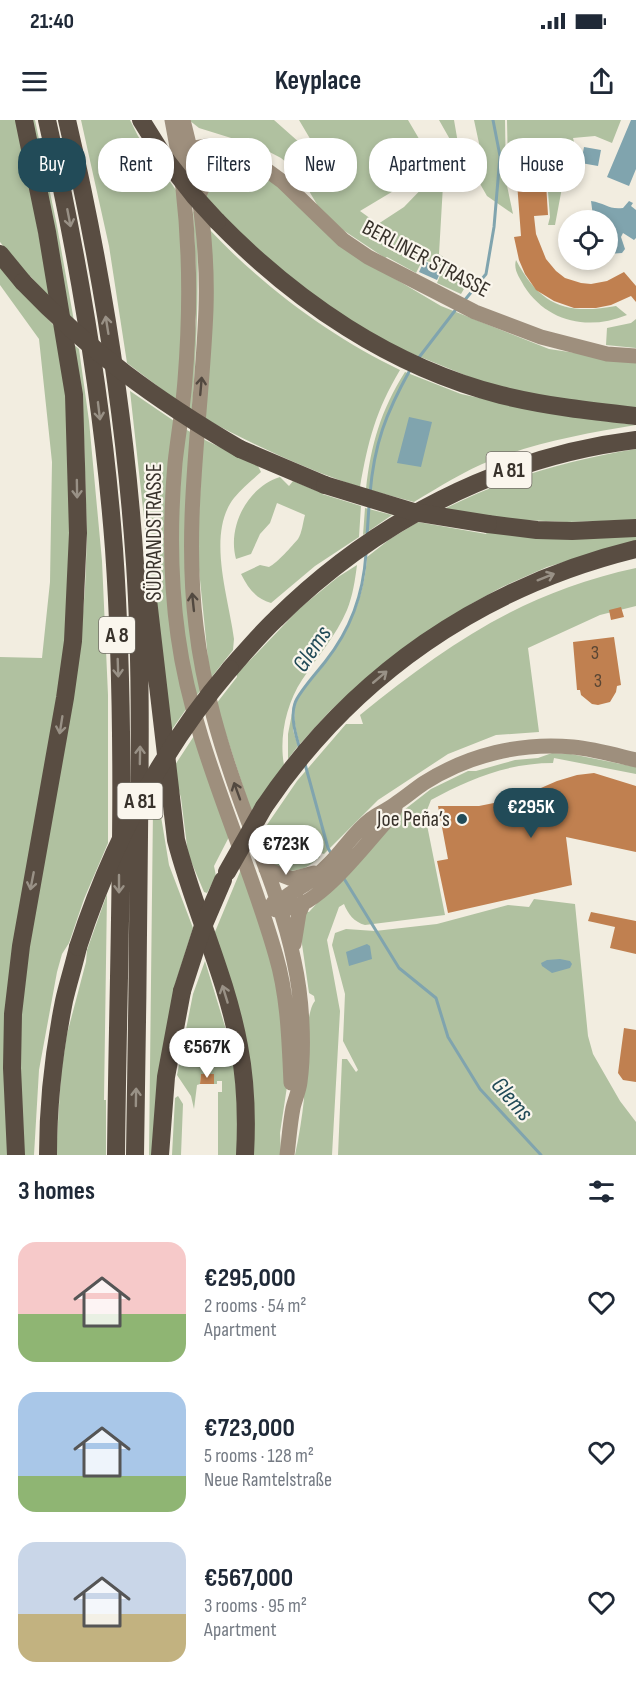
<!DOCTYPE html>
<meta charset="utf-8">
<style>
body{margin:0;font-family:"Sofia Sans Condensed",sans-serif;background:#f2f2f3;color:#1f2937;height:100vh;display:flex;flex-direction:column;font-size:22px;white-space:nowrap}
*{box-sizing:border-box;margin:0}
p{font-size:20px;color:#747a83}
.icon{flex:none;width:33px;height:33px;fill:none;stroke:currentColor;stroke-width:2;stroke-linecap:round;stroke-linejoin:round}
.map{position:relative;height:1035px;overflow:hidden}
.details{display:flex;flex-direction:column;background:#fff;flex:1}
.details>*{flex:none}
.top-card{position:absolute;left:18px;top:18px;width:600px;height:54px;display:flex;gap:12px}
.tools{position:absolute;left:558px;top:90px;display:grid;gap:12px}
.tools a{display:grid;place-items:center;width:60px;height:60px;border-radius:50%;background:#fff;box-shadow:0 3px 9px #0003;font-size:30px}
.price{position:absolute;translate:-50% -51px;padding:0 14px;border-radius:21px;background:#fff;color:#222;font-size:20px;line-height:39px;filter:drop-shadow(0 2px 3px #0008)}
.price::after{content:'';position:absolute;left:50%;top:36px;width:18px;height:14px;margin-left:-9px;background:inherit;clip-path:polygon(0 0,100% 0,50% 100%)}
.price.selected{background:#224b58;color:#fff}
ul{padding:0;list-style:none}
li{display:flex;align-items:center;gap:18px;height:150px;padding:0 18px}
li span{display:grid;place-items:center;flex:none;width:168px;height:120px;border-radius:18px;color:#555}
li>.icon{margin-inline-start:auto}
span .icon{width:72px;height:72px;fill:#fffc;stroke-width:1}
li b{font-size:26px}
h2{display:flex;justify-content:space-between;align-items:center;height:72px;padding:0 18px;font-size:26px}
.pill{padding:0 21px;border-radius:24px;background:#fff;box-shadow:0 3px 9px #0003;font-size:21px;line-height:54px}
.pill.selected{background:#224b58;color:#fff}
.status{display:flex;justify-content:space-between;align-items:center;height:42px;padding:0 30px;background:#fff;direction:ltr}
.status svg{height:16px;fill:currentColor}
header{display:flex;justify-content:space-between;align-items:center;height:78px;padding:0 18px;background:#fff;font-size:27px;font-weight:700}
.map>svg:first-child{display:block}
</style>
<div class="status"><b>21:40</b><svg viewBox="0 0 49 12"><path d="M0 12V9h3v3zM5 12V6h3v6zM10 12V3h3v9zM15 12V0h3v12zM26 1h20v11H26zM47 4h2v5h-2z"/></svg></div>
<header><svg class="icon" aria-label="menu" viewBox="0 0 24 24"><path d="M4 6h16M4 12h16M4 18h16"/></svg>Keyplace<svg class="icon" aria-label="share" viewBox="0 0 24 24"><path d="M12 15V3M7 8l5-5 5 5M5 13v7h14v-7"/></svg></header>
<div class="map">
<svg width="636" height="1035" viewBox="0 0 636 1035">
<rect width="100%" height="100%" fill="#f2ede0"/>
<path fill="#b0c1a0" d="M0 0H17L51 179 30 156 28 157 0 122Z
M31 0H35L57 106 74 201 69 196Z
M81 0H130L138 16 178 73 183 110 180 283 127 243 109 126Z
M189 0H274L318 39 338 66 299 0H408L435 46 360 91 378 104 404 87 433 57 443 65 439 134 471 157 461 174 437 163 443 148 423 139 416 153 387 137 385 138 343 110 319 88 298 52 281 38 260 27 199 8Z
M439 0H454L459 29 452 33 448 26 452 23Z
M474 0H505L506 61 513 94 487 76 479 62 480 28Z
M507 0H621L612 23 595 16 573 18 574 22 570 25 555 105H548L550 97 546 47 508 48Z
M239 48 254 52 272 60 370 144 441 186 549 229 636 242V290L499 269 396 227 306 174 203 77 219 52Z
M193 91 197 96C199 162 197 226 192 291L186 287 196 200V152Z
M209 109C261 165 332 218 400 250 376 290 368 321 360 367 305 349 254 325 204 298Z
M516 140C540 186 567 195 616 186L627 195C588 211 547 202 524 166 520 158 513 150 516 140Z
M0 147 57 209 67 279 73 392 64 543 20 796 11 1035H0V537L42 538 50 462 52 342 39 219 0 165Z
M636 199V228L606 225 607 208 631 203Z
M73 224 79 229 89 301 102 441 108 575V723L84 779 69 823 62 834 57 852 39 950 34 1035H23L18 931 27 823 80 528 85 468 87 417 84 319Z
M405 252 461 274 560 295 636 305C587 313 538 322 492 340 464 351 439 367 414 382L366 369C371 324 381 290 405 252Z
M130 271 177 303 171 380 189 585 168 615Z
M182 307 192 313 200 571 193 580 176 463Z
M203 319 258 346 261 352C252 360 242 368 234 378 206 414 229 478 234 519L233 530 210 559 197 430Z
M636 329V400L567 402 503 399 444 389C505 358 569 340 636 329Z
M280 357 289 366 293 361 322 373V374L361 386 359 417 315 446 271 483C256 479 248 468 241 454L260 445 269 447C277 443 292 426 298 419 302 413 303 402 305 395L277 383 270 403 260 414 251 434 236 439C227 406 248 367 280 357Z
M365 388 392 395 363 415Z
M418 402 486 414 487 412 636 415V421L547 447 502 467 471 484 374 552 330 591 300 624C296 612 292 596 296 583 299 573 316 556 323 546 348 514 364 479 367 437L390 419Z
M357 445C355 460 353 475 347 490 336 516 317 537 302 560 286 584 279 618 284 645L251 691 216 584 237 557V554L300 488 338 457Z
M636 448V486L600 495 528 528 539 612 496 615 448 634 378 680 324 734 318 732 320 737C305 750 297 753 276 749L270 740 260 715 297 661 346 604H363L360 595C448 524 524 472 636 448Z
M294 583 293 610 298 626 288 639V614Z
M196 613 230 715 214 746 216 756 207 773 204 772 188 734 181 678 173 648Z
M552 633 571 634 636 647V654L554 638 553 643C508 643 469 659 431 680L425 695 445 795 365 805C354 802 348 794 344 784L339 787 327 820 340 891 332 1035H295C299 1016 302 998 304 979 305 960 304 893 315 881L314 876 309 873 301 817 306 791 309 792 395 697 431 669 468 651H476L515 640 538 638Z
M158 678 169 745 193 808 174 868 152 1035H149L153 689Z
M242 747 278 860 288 960 280 1013 281 1035H250L212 819Z
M107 774 104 980H106V1035H56L61 953 67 914 86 842 87 830Z
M534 779 575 784 588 916 593 934 620 981 636 1002V1035H338L342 939H347L356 952 358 950 343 921 345 874 332 825 335 813 346 809 375 811 437 804 508 785 529 787Z
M205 841 227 913 235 951 238 978V1035H218V972H222V961H217V964H214V954H201L200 964 197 965 194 989 191 976 177 955 193 874Z
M178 976 183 984 181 1035H172L175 978Z"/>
<path fill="#80a4ae" d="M631 0H636V49L629 66 607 57Z
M584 27 601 30 598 46 581 43Z
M591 81C605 83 609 90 623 88L629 81 633 83 631 86 636 90V118L634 120 623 113 621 117 625 129 622 133 608 134V115L609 114 608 113V100H601L602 97 599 100H581L593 96Z
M424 141 442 149 437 160 419 152Z
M409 297 432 302 421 347 397 343Z
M367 824 370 826 372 839 349 846 346 832Z
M560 839 570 841 572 844 570 848 552 853 542 846 541 843 547 840Z"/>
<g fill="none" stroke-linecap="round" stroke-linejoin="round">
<path stroke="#80a4ae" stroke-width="3" d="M464 181 486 154 494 107 500 36 493 0
M417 240 457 188
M370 374C374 324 386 293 410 250
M367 416 369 386
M300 629C296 616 290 597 295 583 298 573 318 551 325 542 351 509 363 475 366 434
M305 644 328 728 332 735
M343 757 399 848 436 878 448 917 480 969 541 1035"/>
</g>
<path fill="#c08050" d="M545 48 548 95 534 96 536 114 546 139 556 151 565 158 581 163 591 164 607 161 624 152 636 166V182L631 176 611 185 596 188H574L554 181 536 170 525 154 519 140 514 117 521 116 516 49Z
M621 487 624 497 611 500 609 490Z
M614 517 621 565 617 566 616 572 610 582 598 585 592 584 581 575 580 570H577L573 522Z
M594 653 636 666V732L566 717 572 765 448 793 437 741 448 739 438 686H479L518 678 557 661 577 655Z
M591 792 636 801V834L610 828 615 807 588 801Z
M624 908 636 910V962L623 960 618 953Z
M201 954H214V964H200Z"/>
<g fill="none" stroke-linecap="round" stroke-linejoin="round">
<path stroke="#9e8f7d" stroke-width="15" d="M172 0C190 86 192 173 185 260 183 288 178 316 175 343 170 400 170 459 178 516 193 627 246 729 276 836 288 877 289 920 291 963
M183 0C199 61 208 126 206 189 202 295 183 400 196 506 203 568 221 627 242 685 261 736 283 787 294 841 302 877 305 925 300 962 299 971 295 979 293 988 290 1003 289 1019 287 1035
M190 28 201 37 228 43
M183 30 207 26 257 43 283 62 343 120 368 137 475 192 541 217 607 234 636 236
M199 75C204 63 213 45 227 43 233 43 240 46 246 47
M266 749 292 759 314 753
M273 783C278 785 284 789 290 788 323 783 369 719 392 695L395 689
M276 790C287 771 294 773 310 761 317 756 324 749 330 743 344 729 355 711 371 699 379 693 390 689 398 682 407 676 415 669 424 663 468 635 521 622 573 627 594 629 615 635 636 640
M294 824 299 793 304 782"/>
<path stroke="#594d42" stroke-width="18" d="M47 0C79 141 103 284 114 429 128 630 118 833 116 1035
M67 0C101 146 125 295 135 444 141 535 140 625 139 716 138 822 137 929 135 1035
M141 0 166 40
M217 101C295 181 391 247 501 275 546 286 590 291 636 296
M0 134 23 162
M240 329 325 365
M488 404 537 410 572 411 636 408
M147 471 176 720C194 790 226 855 239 926 246 962 247 998 245 1035
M230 549C245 532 260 514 276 499 374 402 499 337 636 320
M264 687C353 555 481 467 636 429
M16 1035 12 948 13 894 21 826 65 578 73 521 78 413 74 275 47 112 24 0
M48 1035C48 984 54 931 64 881 68 863 74 845 78 827
M160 1035 166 957 182 871"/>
<path stroke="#594d42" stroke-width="18" d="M166 40 195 77 217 101
M23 162C90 232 156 280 240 329
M325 365 414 392 488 404
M227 752 264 687
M78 827C111 726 161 630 230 549
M182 871 202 809 223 760"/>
</g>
<defs><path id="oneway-shaft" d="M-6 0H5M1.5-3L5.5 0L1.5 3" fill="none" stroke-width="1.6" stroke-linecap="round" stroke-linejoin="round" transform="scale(1.5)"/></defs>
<g stroke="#999186">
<use href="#oneway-shaft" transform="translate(69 98) rotate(79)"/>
<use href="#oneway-shaft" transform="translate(107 205) rotate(-99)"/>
<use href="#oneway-shaft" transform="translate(99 291) rotate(83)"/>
<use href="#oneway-shaft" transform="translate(77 369) rotate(89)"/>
<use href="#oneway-shaft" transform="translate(546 457) rotate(-22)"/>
<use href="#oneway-shaft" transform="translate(118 548) rotate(88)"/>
<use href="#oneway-shaft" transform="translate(380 557) rotate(-40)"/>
<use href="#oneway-shaft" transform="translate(61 605) rotate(99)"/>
<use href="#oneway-shaft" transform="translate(140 635) rotate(-89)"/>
<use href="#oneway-shaft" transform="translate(32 761) rotate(101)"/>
<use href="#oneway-shaft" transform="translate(119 764) rotate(90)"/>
<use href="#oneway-shaft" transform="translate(225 874) rotate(-107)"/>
<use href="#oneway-shaft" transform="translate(136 977) rotate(-89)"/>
</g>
<g stroke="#524940">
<use href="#oneway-shaft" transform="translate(201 266) rotate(-85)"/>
<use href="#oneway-shaft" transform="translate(193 482) rotate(-96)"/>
<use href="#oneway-shaft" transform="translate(237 671) rotate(-110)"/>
</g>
<circle fill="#224b58" stroke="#faf6ed" stroke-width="2" cx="462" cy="699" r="6"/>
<g text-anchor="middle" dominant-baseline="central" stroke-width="4.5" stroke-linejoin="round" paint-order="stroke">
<g font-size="20" fill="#5a4634">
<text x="595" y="533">3</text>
<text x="598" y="561">3</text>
</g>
<g fill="#faf6ed" stroke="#726d65" stroke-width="1.5">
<rect x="486.5" y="332" width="45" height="36" rx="4.5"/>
<rect x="99" y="497" width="36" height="36" rx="4.5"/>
<rect x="117.5" y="663" width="45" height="36" rx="4.5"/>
</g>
<g font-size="21" font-weight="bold" fill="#38322b">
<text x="509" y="350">A 81</text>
<text x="117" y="515">A 8</text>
<text x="140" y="681">A 81</text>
</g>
<g font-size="22" fill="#38322b" stroke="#faf6ed">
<text transform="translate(426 139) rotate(28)">BERLINER STRASSE</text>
<text transform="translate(154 412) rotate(-90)">SÜDRANDSTRASSE</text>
</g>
<g font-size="22" fill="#38322b" stroke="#faf6ed" text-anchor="end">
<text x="450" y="699">Joe Peña’s</text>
</g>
<g font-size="24" font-style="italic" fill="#224b58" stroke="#faf6ed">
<text transform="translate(312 529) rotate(-56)">Glems</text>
<text transform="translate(512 979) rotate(49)">Glems</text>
</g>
</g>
</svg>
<div class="tools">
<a><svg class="icon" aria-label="locate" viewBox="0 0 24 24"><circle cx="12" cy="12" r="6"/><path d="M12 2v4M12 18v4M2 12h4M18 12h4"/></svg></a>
</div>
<b class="price selected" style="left:531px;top:719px">€295K</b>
<b class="price" style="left:286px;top:756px">€723K</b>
<b class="price" style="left:207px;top:959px">€567K</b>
<div class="top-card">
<a class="pill selected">Buy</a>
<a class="pill">Rent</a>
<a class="pill">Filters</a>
<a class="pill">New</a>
<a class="pill">Apartment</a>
<a class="pill">House</a>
</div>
</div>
<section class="details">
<h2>3 homes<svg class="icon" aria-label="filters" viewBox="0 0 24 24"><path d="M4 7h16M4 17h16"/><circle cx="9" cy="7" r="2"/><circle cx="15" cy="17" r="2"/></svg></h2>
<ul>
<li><span style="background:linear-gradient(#f6c9c9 60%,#8fb573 0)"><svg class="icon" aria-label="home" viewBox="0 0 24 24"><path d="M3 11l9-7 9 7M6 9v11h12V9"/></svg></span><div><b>€295,000</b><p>2 rooms · 54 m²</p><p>Apartment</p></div><svg class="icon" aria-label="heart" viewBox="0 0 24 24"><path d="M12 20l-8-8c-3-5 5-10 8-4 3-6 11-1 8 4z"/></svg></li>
<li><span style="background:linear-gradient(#a9c7e8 70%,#8fb573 0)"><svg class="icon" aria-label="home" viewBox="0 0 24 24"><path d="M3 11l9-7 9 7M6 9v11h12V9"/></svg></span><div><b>€723,000</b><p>5 rooms · 128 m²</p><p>Neue Ramtelstraße</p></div><svg class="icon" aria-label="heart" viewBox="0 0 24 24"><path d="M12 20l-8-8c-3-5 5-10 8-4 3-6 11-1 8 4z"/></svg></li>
<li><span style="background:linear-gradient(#c9d6e8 60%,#c2b280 0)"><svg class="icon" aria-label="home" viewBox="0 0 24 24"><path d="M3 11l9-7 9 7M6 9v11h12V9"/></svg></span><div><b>€567,000</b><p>3 rooms · 95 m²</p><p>Apartment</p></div><svg class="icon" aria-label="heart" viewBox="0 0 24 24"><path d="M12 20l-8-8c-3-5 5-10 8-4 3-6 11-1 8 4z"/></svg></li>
</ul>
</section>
